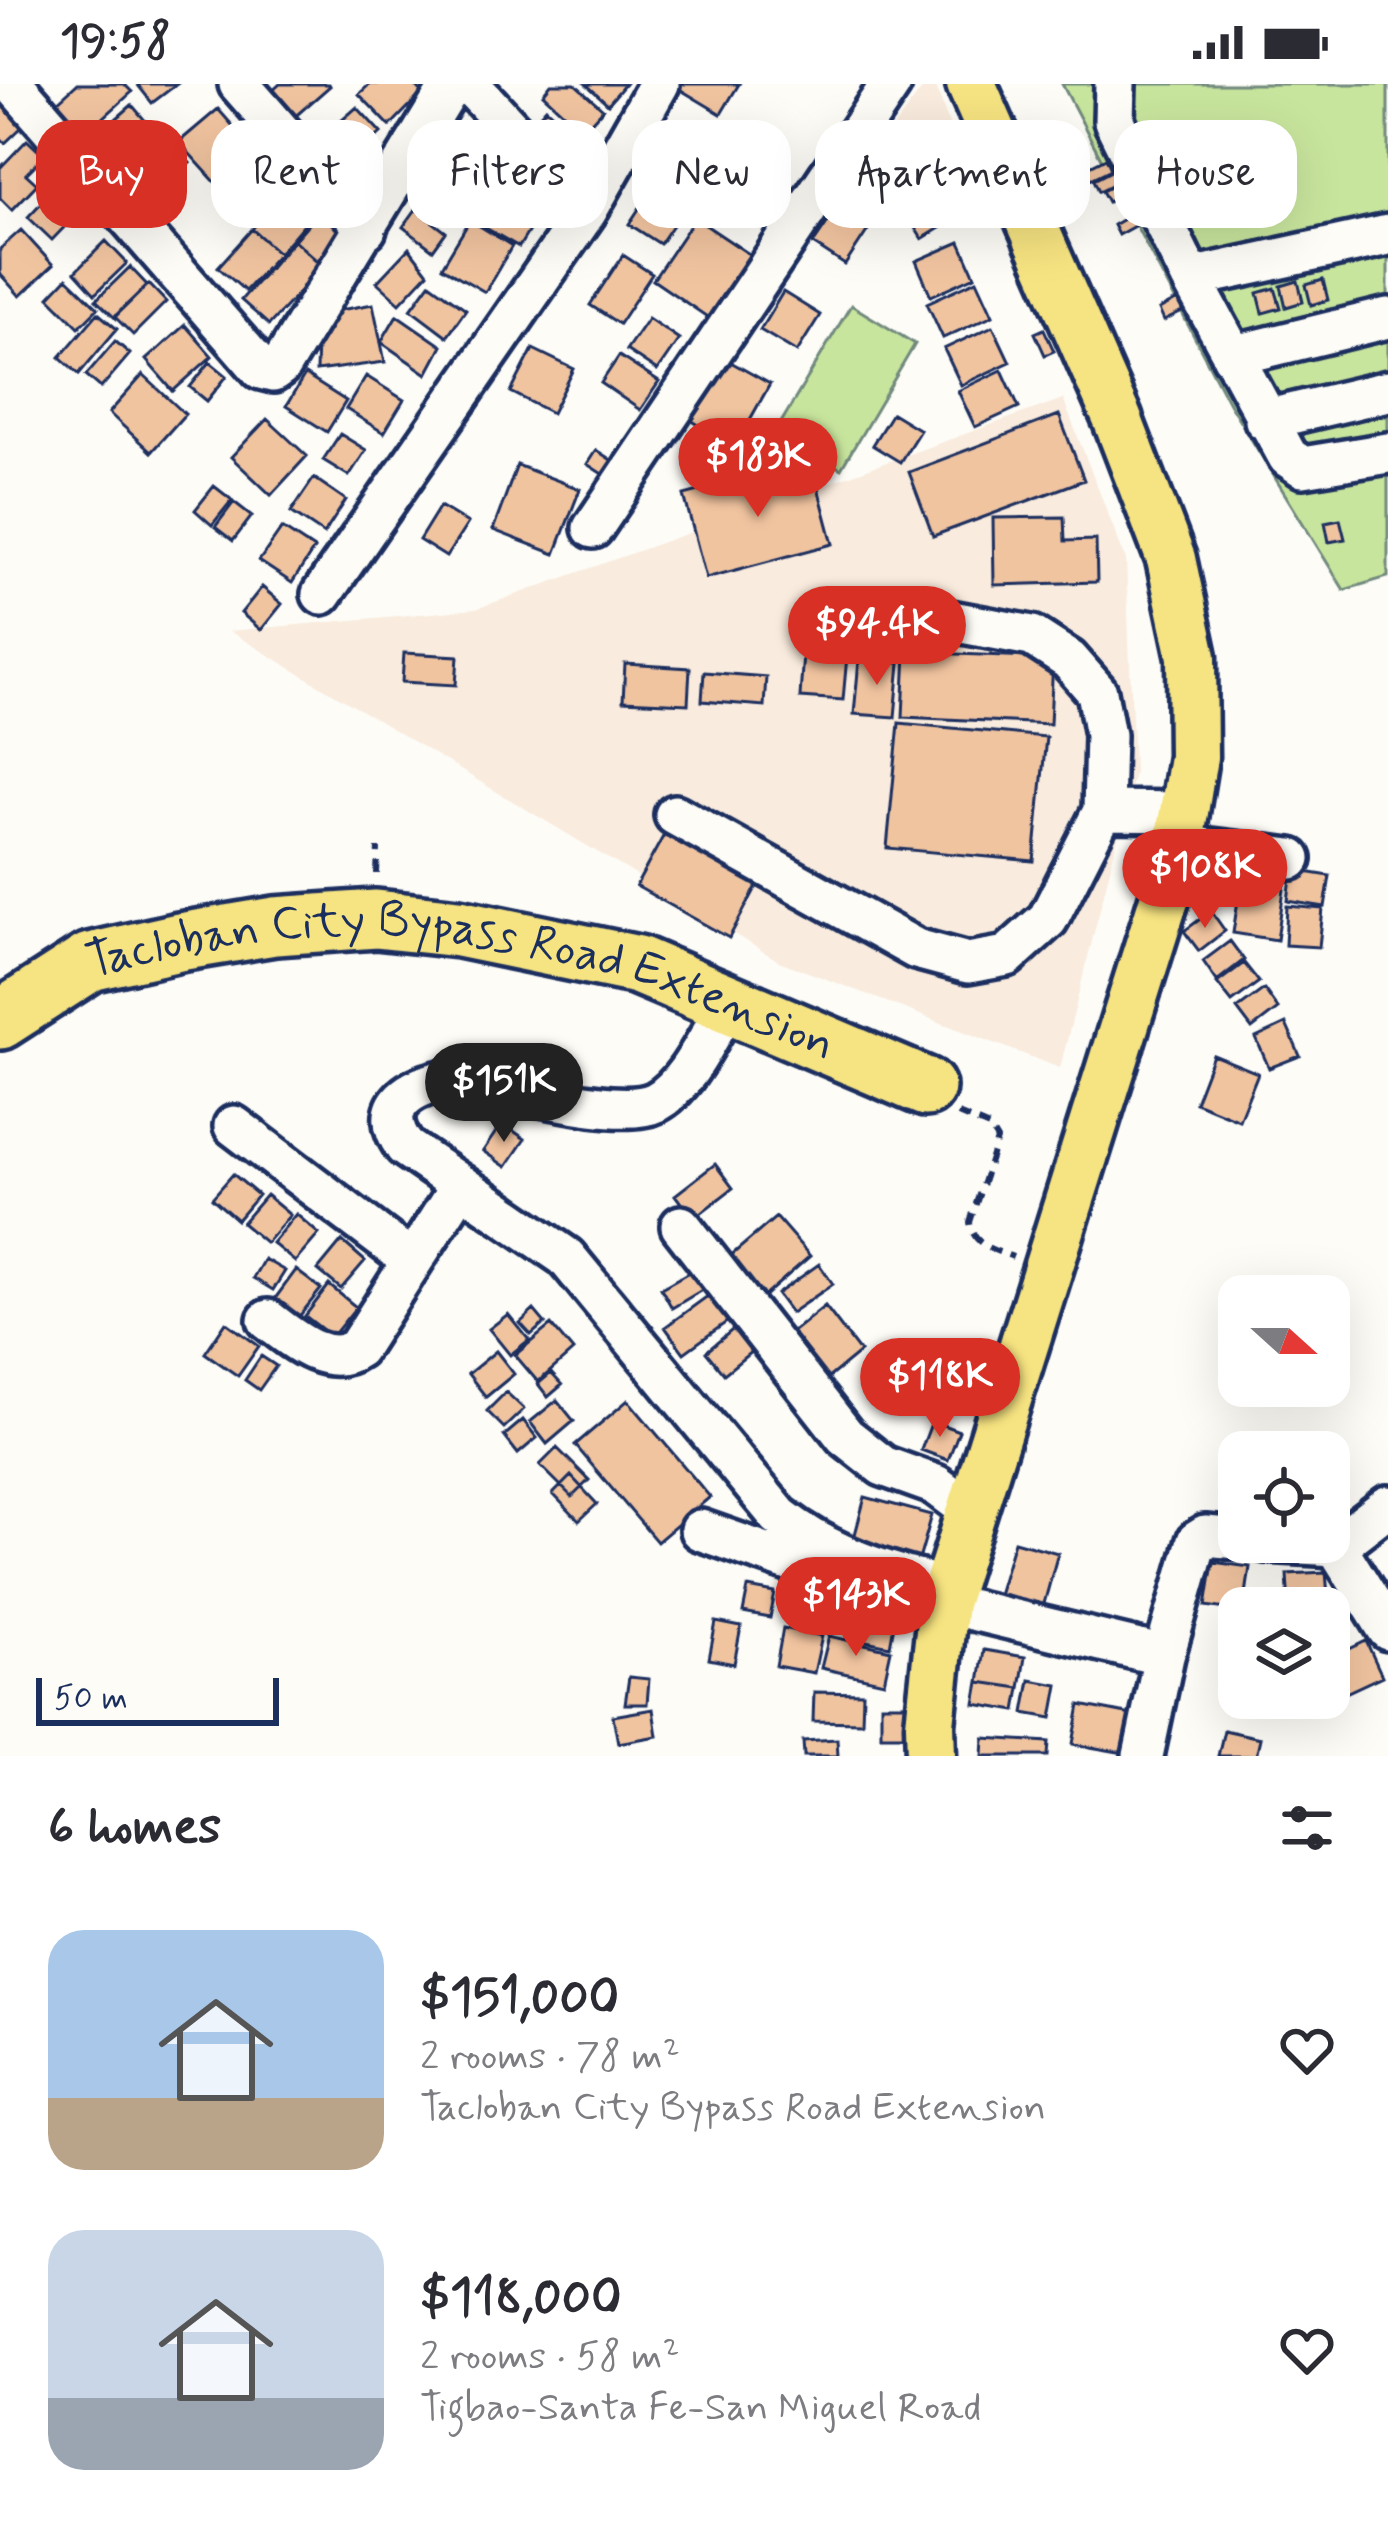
<!DOCTYPE html>
<meta charset="utf-8">
<style>
body{margin:0;font-family:Mynerve,sans-serif;background:#f2f2f3;color:#2b2b33;height:100vh;display:flex;flex-direction:column;font-size:45px;white-space:nowrap}
*{box-sizing:border-box;margin:0}
p{font-size:39px;color:#7c7c81}
.icon{flex:none;width:66px;height:66px;fill:none;stroke:currentColor;stroke-width:2;stroke-linecap:round;stroke-linejoin:round}
.map{position:relative;height:1672px;overflow:hidden}
.panel{display:flex;flex-direction:column;background:#fff;flex:1}
.panel>*{flex:none}
.hud{position:absolute;left:36px;top:36px;width:1317px;height:108px;display:flex;gap:24px}
.needle{width:78px;rotate:111deg}
.buttons{position:absolute;left:1218px;top:1191px;display:grid;gap:24px}
.buttons a{display:grid;place-items:center;width:132px;height:132px;border-radius:24px;background:#fff;box-shadow:0 12px 48px #0002;font-size:60px}
.scale{position:absolute;left:36px;bottom:30px;width:243px;box-sizing:border-box;padding-left:12px;border:6px solid #1b2f5e;border-top:0;font-size:33px;line-height:42px;white-space:nowrap;color:#1b2f5e;-webkit-text-stroke:9px #fdfcf7;paint-order:stroke}
.price{position:absolute;translate:-50% -102px;padding:0 27px;border-radius:42px;background:#d93025;color:#fff;font-size:39px;line-height:78px;filter:drop-shadow(0 3px 6px #0008)}
.price::after{content:'';position:absolute;left:50%;top:72px;width:36px;height:27px;margin-left:-18px;background:inherit;clip-path:polygon(0 0,100% 0,50% 100%)}
.price.on{background:#222;color:#fff}
ul{padding:0;list-style:none}
li{display:flex;align-items:center;gap:36px;height:300px;padding:0 48px}
li span{display:grid;place-items:center;flex:none;width:336px;height:240px;border-radius:36px;color:#555}
li>.icon{margin-inline-start:auto}
span .icon{width:144px;height:144px;fill:#fffc;stroke-width:1}
li b{font-size:51px}
h2{display:flex;justify-content:space-between;align-items:center;height:144px;padding:0 48px;font-size:51px}
.pill{padding:0 42px;border-radius:36px;background:#fff;box-shadow:0 12px 48px #0002;font-size:42px;line-height:108px}
.pill.on{background:#d93025;color:#fff}
.status{display:flex;justify-content:space-between;align-items:center;height:84px;padding:0 60px;background:#fff;direction:ltr}
.status svg{height:33px;fill:currentColor}
.map>svg:first-child{display:block}
</style>
<div class="status"><b>19:58</b><svg viewBox="0 0 49 12"><path d="M0 12V9h3v3zM5 12V6h3v6zM10 12V3h3v9zM15 12V0h3v12zM26 1h20v11H26zM47 4h2v5h-2z"/></svg></div>
<div class="map">
<svg width="1388" height="1672" viewBox="0 0 1388 1672">
<rect width="100%" height="100%" fill="#fdfcf7"/>
<filter id="ink" filterUnits="userSpaceOnUse"><feTurbulence type="fractalNoise" baseFrequency=".00833" numOctaves="2"/><feDisplacementMap in="SourceGraphic" scale="24" xChannelSelector="R" yChannelSelector="G"/><feConvolveMatrix kernelMatrix="1 2 1 2 8 2 1 2 1" color-interpolation-filters="sRGB"/></filter>
<g filter="url(#ink)">
<path fill="#f9ebdd" d="M926 0H935L964 84 884 131 851 100Z
M1063 315 1126 476 1134 689 1060 984 779 877 229 547 476 525Z"/>
<path fill="#c8e59d" stroke="#728a7e" stroke-width="3" d="M1062 0H1388V493L1344 506 1229 319Z
M851 221 915 260 841 385 776 347Z"/>
<path fill="#f1c4a0" stroke="#1b2f5e" stroke-width="3" d="M77 0H124L132 8 83 52 55 20Z
M137 0H177L152 19Z
M280 0H328L330 2 291 36 269 10Z
M370 0H414L422 9 390 42 359 10Z
M551 0H575L603 25 583 47 543 10Z
M586 0H625L608 20Z
M671 0H739L721 30Z
M0 16 24 41 5 59 0 53Z
M132 21 154 47 116 81 93 55Z
M357 23 381 49 357 71 333 44Z
M546 24 586 61 567 82 527 45Z
M218 25 254 66 217 100 179 58Z
M457 46 499 80 472 113 431 79Z
M730 49 765 73 740 110 706 86Z
M164 50 190 79 163 102 160 98 151 106 133 86 142 78 138 73Z
M27 56 44 72 26 90 37 100 12 126 0 114V84Z
M919 56 930 82 885 102 874 75Z
M259 64 274 79 232 120 217 105Z
M1106 74 1111 85 1091 95 1086 84Z
M1113 86 1119 97 1099 107 1094 96Z
M504 92 547 117 519 163 477 139Z
M423 94 454 117 440 135 410 111Z
M943 98 963 130 922 155 902 123Z
M1121 98 1127 108 1108 118 1102 107Z
M289 102 316 126 279 169 252 145Z
M54 105 78 129 52 156 28 133Z
M648 111 679 132 660 160 629 140Z
M323 123 346 144 317 177 294 156Z
M838 123 870 143 845 181 813 160Z
M416 125 446 148 433 166 403 143Z
M1132 130 1138 140 1118 151 1113 141Z
M695 134 758 176 716 239 653 196Z
M470 136 512 162 485 208 442 183Z
M252 145 279 169 245 207 218 183Z
M21 146 53 181 20 212 0 190V165Z
M294 156 323 182 269 241 241 216Z
M106 157 127 179 95 210 75 188Z
M960 158 975 192 931 212 916 177Z
M409 164 428 189 400 219 377 198Z
M623 171 652 190 619 240 590 221Z
M130 183 147 201 114 233 96 216Z
M67 194 98 224 79 243 49 213Z
M977 196 993 231 943 254 927 219Z
M1323 196 1328 216 1311 221 1306 201Z
M1298 197 1303 218 1286 223 1281 202Z
M430 199 466 225 447 252 411 225Z
M149 200 166 218 133 251 115 233Z
M1275 204 1281 224 1263 229 1258 209Z
M783 208 820 231 797 268 760 246Z
M1178 216 1184 227 1164 237 1159 226Z
M373 220 385 278 316 287 318 230Z
M98 229 117 245 79 290 60 273Z
M397 231 442 262 427 290 381 258Z
M648 234 679 255 657 287 626 266Z
M185 241 212 272 173 307 146 276Z
M993 242 1010 278 961 301 944 265Z
M1044 245 1054 267 1045 271 1035 249Z
M115 257 130 270 101 304 86 291Z
M533 265 574 285 552 329 511 308Z
M619 272 659 298 640 326 601 299Z
M727 276 770 300 734 364 691 336Z
M210 278 227 292 207 317 190 303Z
M1002 286 1019 323 975 343 958 307Z
M143 291 185 330 151 368 109 329Z
M305 291 346 317 327 348 286 322Z
M366 292 404 316 384 349 346 325Z
M892 329 920 346 900 378 872 361Z
M1059 331 1084 396 933 452 909 388Z
M267 335 307 372 271 411 231 373Z
M340 350 366 366 349 392 323 376Z
M596 366 619 381 610 395 587 380Z
M811 377 833 460 706 494 684 411Z
M517 381 580 405 555 470 493 446Z
M314 394 346 416 324 450 291 428Z
M214 402 232 416 212 441 195 426Z
M234 418 252 432 233 457 215 443Z
M440 422 468 439 446 473 419 456Z
M1064 433 1065 457 1096 456 1097 498 994 501 993 434Z
M1340 435 1345 455 1329 458 1325 438Z
M282 444 314 465 292 499 259 477Z
M262 503 282 520 261 546 241 529Z
M906 568 1053 574 1050 640 903 633Z
M404 569 458 572 456 601 402 598Z
M803 569 847 572 843 616 800 613Z
M859 576 900 579 895 633 854 630Z
M625 580 690 584 688 620 623 617Z
M704 588 766 593 764 622 702 617Z
M899 639 1046 653 1034 777 887 764Z
M671 738 764 789 729 854 636 802Z
M1243 783 1286 790 1277 856 1233 849Z
M1292 786 1330 792 1325 823 1288 817Z
M1287 822 1323 825 1319 863 1285 861Z
M1211 827 1225 847 1199 867 1184 847Z
M1230 857 1244 876 1217 897 1203 877Z
M1244 879 1259 898 1232 918 1217 899Z
M1264 905 1278 925 1252 945 1237 925Z
M1286 940 1300 972 1269 984 1256 954Z
M1213 971 1258 989 1239 1036 1195 1018Z
M502 1039 525 1055 506 1083 483 1067Z
M715 1080 733 1104 693 1135 675 1111Z
M233 1090 258 1111 237 1136 212 1114Z
M266 1111 290 1131 266 1159 242 1139Z
M296 1130 319 1150 295 1178 272 1159Z
M776 1133 810 1172 762 1214 728 1174Z
M342 1157 365 1177 341 1205 318 1186Z
M264 1175 285 1187 273 1206 253 1194Z
M819 1180 833 1200 791 1229 777 1210Z
M696 1184 707 1203 672 1224 661 1204Z
M296 1186 321 1205 298 1234 274 1216Z
M329 1201 356 1223 332 1253 305 1232Z
M716 1206 735 1232 684 1269 665 1243Z
M825 1222 860 1268 827 1295 791 1249Z
M534 1226 545 1239 531 1251 520 1239Z
M508 1230 529 1256 510 1271 489 1245Z
M226 1238 259 1262 238 1292 205 1269Z
M551 1241 573 1267 538 1298 515 1271Z
M738 1241 757 1263 724 1290 706 1268Z
M496 1267 514 1290 486 1313 468 1290Z
M261 1272 276 1282 259 1306 245 1296Z
M551 1289 562 1301 548 1313 538 1300Z
M506 1308 524 1325 504 1344 487 1327Z
M557 1316 574 1337 547 1360 530 1338Z
M628 1316 710 1413 657 1458 575 1361Z
M523 1336 537 1354 518 1370 504 1352Z
M932 1337 959 1347 948 1376 921 1366Z
M557 1364 589 1396 572 1413 540 1381Z
M571 1392 597 1420 579 1437 553 1410Z
M865 1413 932 1431 919 1476 853 1458Z
M1014 1457 1058 1469 1042 1527 997 1514Z
M1213 1478 1250 1483 1244 1524 1239 1527 1206 1522Z
M1326 1488 1329 1524H1289L1287 1490Z
M748 1504 775 1509 770 1534 743 1529Z
M790 1509 823 1516 817 1542 785 1535Z
M853 1526 895 1535 890 1562 847 1553Z
M716 1538 741 1543 734 1580 709 1575Z
M783 1544 822 1552 814 1589 776 1582Z
M829 1552 891 1566 884 1598 821 1584Z
M1366 1557 1382 1592 1337 1613 1329 1597V1575Z
M984 1566 1025 1573 1020 1604 979 1598Z
M629 1593 649 1595 647 1620H625Z
M1030 1596 1058 1601 1052 1634 1024 1629Z
M979 1598 1020 1604 1016 1627 975 1620Z
M814 1608 863 1609 862 1638 813 1637Z
M881 1620H910V1651H881Z
M1080 1621 1137 1632 1130 1670 1073 1660Z
M653 1625 657 1652 618 1659 613 1632Z
M1224 1646 1260 1654 1256 1672H1218Z
M984 1654 1049 1658 1048 1672H983Z
M837 1655 838 1672H804L803 1657Z"/>
<g fill="none" stroke-linecap="round" stroke-linejoin="round">
<defs>
<path id="minor" d="M13 0 261 285 273 288 280 283 452 0
M239 0 366 145
M469 0 587 127
M1115 0 1114 37 1191 194 1288 373 1303 383 1388 369
M1191 194 1388 151
M1232 272 1388 234
M1265 336 1388 307
M593 444 891 0
M322 510 587 127 659 0
M1103 727 1184 728
M675 731 916 865 968 879 1007 872 1048 835 1103 727 1105 651 1097 608 1069 576 1032 552 946 536
M1178 761 1291 775
M728 921C709 950 688 1001 656 1018 618 1037 499 1000 453 995 413 1001 374 1020 405 1063L566 1173 779 1432C830 1472 884 1489 948 1504
M234 1042 412 1177
M681 1142 845 1352 883 1382 936 1401 972 1428
M268 1236C293 1255 327 1285 357 1264L461 1101
M700 1446 846 1497
M1265 1458 1336 1462 1388 1422
M1336 1462 1388 1546
M943 1519 1164 1572 1143 1672
M1164 1572 1197 1457 1205 1452 1239 1455"/>
<path id="major" d="M931 1672 930 1640 943 1519 1176 777 1193 673 1192 573 1171 475 1117 334 971 0"/>
<g id="highway">
<path id="s1" d="M0 936 90 878 179 858 275 842 376 835 459 844 638 881 926 1003"/>
</g>
</defs>
<use href="#minor" stroke="#1b2f5e" stroke-width="48"/>
<use href="#major" stroke="#1b2f5e" stroke-width="57"/>
<use href="#highway" stroke="#1b2f5e" stroke-width="66"/>
<path stroke="#1b2f5e" stroke-width="6" stroke-dasharray="12 9" stroke-linecap="butt" d="M377 790 378 764
M958 1030 989 1043 997 1056 970 1138C973 1162 992 1165 1013 1173"/>
<use href="#minor" stroke="#fdfcf7" stroke-width="39"/>
<use href="#major" stroke="#f6e381" stroke-width="48"/>
<use href="#highway" stroke="#f6e381" stroke-width="57"/>
</g>
</g>
<g text-anchor="middle" dominant-baseline="central" stroke-width="9" stroke-linejoin="round" paint-order="stroke">
<g font-size="48" fill="#1b2f5e" stroke="#fdfcf7">
<text stroke="none"><textPath href="#s1" startOffset="489">Tacloban City Bypass Road Extension</textPath></text>
</g>
</g>
</svg>
<div class="buttons">
<a><svg class="needle" viewBox="-14 -14 28 28"><path d="M0-13l5 13h-10z" fill="#e53935"/><path d="M0 13l5-13h-10z" fill="#7c7c81"/></svg></a>
<a><svg class="icon" aria-label="locate" viewBox="0 0 24 24"><circle cx="12" cy="12" r="6"/><path d="M12 2v4M12 18v4M2 12h4M18 12h4"/></svg></a>
<a><svg class="icon" aria-label="layers" viewBox="0 0 24 24"><path d="M12 4l9 5-9 5-9-5zM3 14l9 5 9-5"/></svg></a>
</div>
<div class="scale">50 m</div>
<b class="price" style="left:758px;top:436px">$183K</b>
<b class="price" style="left:877px;top:604px">$94.4K</b>
<b class="price" style="left:1205px;top:847px">$108K</b>
<b class="price on" style="left:504px;top:1061px">$151K</b>
<b class="price" style="left:940px;top:1356px">$118K</b>
<b class="price" style="left:856px;top:1575px">$143K</b>
<div class="hud">
<a class="pill on">Buy</a>
<a class="pill">Rent</a>
<a class="pill">Filters</a>
<a class="pill">New</a>
<a class="pill">Apartment</a>
<a class="pill">House</a>
</div>
</div>
<section class="panel">
<h2>6 homes<svg class="icon" aria-label="filters" viewBox="0 0 24 24"><path d="M4 7h16M4 17h16"/><circle cx="9" cy="7" r="2"/><circle cx="15" cy="17" r="2"/></svg></h2>
<ul>
<li><span style="background:linear-gradient(#a9c7e8 70%,#b9a48a 0)"><svg class="icon" aria-label="home" viewBox="0 0 24 24"><path d="M3 11l9-7 9 7M6 9v11h12V9"/></svg></span><div><b>$151,000</b><p>2 rooms · 78 m²</p><p>Tacloban City Bypass Road Extension</p></div><svg class="icon" aria-label="heart" viewBox="0 0 24 24"><path d="M12 20l-8-8c-3-5 5-10 8-4 3-6 11-1 8 4z"/></svg></li>
<li><span style="background:linear-gradient(#c9d6e8 70%,#9aa5b1 0)"><svg class="icon" aria-label="home" viewBox="0 0 24 24"><path d="M3 11l9-7 9 7M6 9v11h12V9"/></svg></span><div><b>$118,000</b><p>2 rooms · 58 m²</p><p>Tigbao-Santa Fe-San Miguel Road</p></div><svg class="icon" aria-label="heart" viewBox="0 0 24 24"><path d="M12 20l-8-8c-3-5 5-10 8-4 3-6 11-1 8 4z"/></svg></li>
</ul>
</section>
